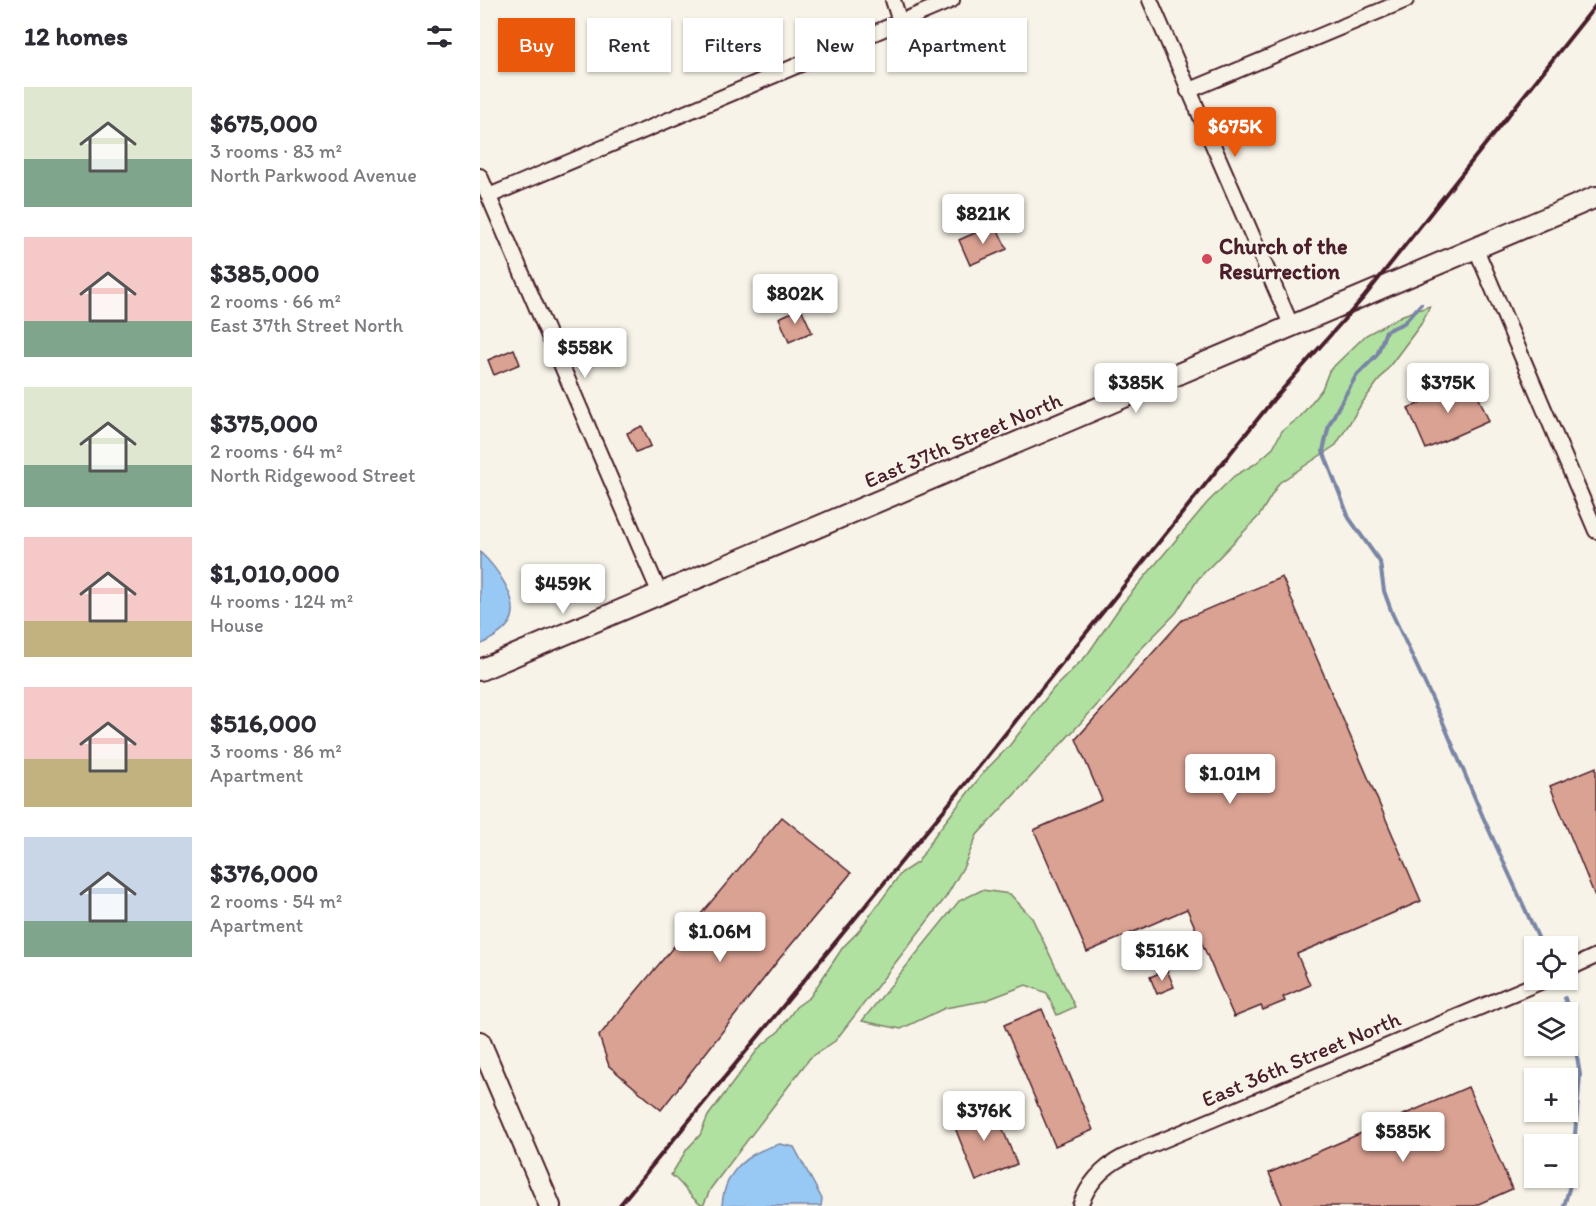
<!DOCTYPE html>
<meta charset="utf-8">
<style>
body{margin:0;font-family:Itim,sans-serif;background:#f7f7f7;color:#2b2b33;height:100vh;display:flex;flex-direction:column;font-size:22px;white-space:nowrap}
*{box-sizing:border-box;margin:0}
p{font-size:20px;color:#7c7c81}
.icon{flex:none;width:33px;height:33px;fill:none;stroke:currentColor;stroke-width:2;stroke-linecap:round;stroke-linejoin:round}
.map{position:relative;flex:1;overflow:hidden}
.details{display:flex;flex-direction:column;background:#fff;width:480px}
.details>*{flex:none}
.guide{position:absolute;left:18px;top:18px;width:570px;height:54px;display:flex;gap:12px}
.fabs{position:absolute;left:1044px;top:936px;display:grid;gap:12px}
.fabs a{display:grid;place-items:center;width:54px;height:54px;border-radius:0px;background:#fff;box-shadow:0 2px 4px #0004;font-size:30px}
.price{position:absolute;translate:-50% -51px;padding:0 14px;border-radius:6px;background:#fff;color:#222;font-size:20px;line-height:39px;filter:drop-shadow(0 2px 3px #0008)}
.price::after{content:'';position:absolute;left:50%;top:36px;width:18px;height:14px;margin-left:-9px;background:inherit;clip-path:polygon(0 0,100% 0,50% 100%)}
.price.on{background:#ea580c;color:#fff}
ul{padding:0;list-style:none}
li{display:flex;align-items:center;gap:18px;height:150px;padding:0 24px}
li span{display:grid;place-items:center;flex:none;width:168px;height:120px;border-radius:0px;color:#555}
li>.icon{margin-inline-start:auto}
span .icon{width:72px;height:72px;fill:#fffc;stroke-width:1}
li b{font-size:26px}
h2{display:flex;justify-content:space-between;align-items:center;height:72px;padding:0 24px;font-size:26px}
.pill{padding:0 21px;border-radius:0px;background:#fff;box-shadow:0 2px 4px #0004;font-size:21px;line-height:54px}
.pill.on{background:#ea580c;color:#fff}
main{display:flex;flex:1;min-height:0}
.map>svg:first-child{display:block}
</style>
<main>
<section class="details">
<h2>12 homes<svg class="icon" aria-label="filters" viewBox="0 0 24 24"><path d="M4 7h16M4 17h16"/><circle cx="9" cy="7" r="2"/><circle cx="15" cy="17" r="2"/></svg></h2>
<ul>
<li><span style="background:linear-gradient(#dfe7d0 60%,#7fa58c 0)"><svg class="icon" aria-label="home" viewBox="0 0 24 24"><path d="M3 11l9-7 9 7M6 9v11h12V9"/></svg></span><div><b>$675,000</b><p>3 rooms · 83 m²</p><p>North Parkwood Avenue</p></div></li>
<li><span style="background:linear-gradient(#f6c9c9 70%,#7fa58c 0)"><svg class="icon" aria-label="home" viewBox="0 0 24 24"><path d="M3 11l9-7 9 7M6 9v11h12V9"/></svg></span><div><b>$385,000</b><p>2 rooms · 66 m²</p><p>East 37th Street North</p></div></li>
<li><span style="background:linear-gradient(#dfe7d0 65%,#7fa58c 0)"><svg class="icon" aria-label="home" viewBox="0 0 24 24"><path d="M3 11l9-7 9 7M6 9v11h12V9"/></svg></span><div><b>$375,000</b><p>2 rooms · 64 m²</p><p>North Ridgewood Street</p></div></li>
<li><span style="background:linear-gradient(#f6c9c9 70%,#c2b280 0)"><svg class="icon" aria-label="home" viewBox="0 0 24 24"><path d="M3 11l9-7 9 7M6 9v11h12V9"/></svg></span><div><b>$1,010,000</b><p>4 rooms · 124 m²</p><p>House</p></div></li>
<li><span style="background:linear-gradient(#f6c9c9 60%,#c2b280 0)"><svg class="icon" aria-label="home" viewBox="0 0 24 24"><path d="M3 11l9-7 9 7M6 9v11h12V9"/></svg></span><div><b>$516,000</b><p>3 rooms · 86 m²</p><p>Apartment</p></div></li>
<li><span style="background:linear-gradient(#c9d6e8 70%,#7fa58c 0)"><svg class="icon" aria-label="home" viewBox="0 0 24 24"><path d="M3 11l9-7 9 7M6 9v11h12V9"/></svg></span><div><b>$376,000</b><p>2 rooms · 54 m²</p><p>Apartment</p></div></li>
</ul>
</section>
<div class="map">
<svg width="1116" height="1206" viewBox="0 0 1116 1206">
<rect width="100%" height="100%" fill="#f7f3e8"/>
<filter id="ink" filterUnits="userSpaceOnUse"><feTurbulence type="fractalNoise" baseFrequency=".0167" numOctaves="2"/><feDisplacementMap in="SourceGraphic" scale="12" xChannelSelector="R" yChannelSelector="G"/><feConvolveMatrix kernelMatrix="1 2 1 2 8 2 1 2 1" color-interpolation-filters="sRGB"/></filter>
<g filter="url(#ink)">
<path fill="#b0e1a1" stroke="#7d8066" stroke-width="1.5" d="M950 306 941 324 882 403 856 445 799 483 779 516 718 579 696 613 656 654 630 691 497 835 484 866 466 897 355 1041 330 1058 320 1071 231 1188 223 1206C209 1198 204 1184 191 1175L207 1149 220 1135 228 1116 279 1048 299 1031 316 1007 330 997 363 947 378 932 421 873 438 862 455 835 504 772 530 745 573 689 607 655 642 604 727 503 754 476 775 464 792 449 802 431 820 417 842 389 849 371 886 335 923 315Z
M502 890 530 894 552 918 595 1007 577 1015 567 993 546 985 504 1001 465 1008 421 1029 382 1021 479 901Z"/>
<path fill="#98c9f4" stroke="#7985a4" stroke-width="1.5" d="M0 552C15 566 42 601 30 622 23 633 11 639 0 645Z
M300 1144 314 1147 342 1199 341 1206H242C244 1171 268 1152 300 1144Z"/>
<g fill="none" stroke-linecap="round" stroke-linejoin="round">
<path stroke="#7985a4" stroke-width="4" d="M941 304 924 323 906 331 897 355 876 376 859 406 849 425 843 451 869 518 900 562 904 591 912 613 962 720 1003 817 1062 946
M1084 1206 1091 1182 1100 1075 1092 1025 1085 998"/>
</g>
<path fill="#daa293" stroke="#4a1f2b" stroke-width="1.5" d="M515 224 527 249 490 265 479 240Z
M321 308 332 332 309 342 299 318Z
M34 349 40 364 14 375 8 360Z
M991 380 1009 421 946 449 928 408Z
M162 426 171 446 156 452 147 433Z
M802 577 941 901 817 954 830 985 803 997 805 1001 783 1010 781 1006 754 1017 707 909 607 952 554 830 622 800 596 739 702 620Z
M1116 767V899L1070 786Z
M302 817 371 873 300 958 181 1110 129 1066 119 1036Z
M687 970 694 987 677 994 670 977Z
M562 1009 613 1130 575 1146 524 1025Z
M988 1087 1032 1189 994 1206H803L789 1173Z
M512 1103 537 1164 496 1181 472 1120Z"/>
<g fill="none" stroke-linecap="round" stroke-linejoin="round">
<defs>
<path id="street" d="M413 0 420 22
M670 0 812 327
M708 91 926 0
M0 176 180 594
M9 196 472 0
M996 249 1116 531
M1088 969 1116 956
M600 1206C608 1183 622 1168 643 1157L1065 980"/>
<path id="secondary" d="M0 670 1116 197
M0 1042 70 1206"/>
</defs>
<use href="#street" stroke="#4a1f2b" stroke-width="18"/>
<use href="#secondary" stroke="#4a1f2b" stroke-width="24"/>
<use href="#street" stroke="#f7f3e8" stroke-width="14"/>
<use href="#secondary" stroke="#f7f3e8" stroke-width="20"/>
<path stroke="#4a1f2b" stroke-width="4" d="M139 1206 477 794 793 400 884 297 1116 5"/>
</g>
</g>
<circle fill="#d1495b" stroke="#f7f3e8" stroke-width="2" cx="727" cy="259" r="6"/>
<g text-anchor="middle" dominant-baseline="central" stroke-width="4.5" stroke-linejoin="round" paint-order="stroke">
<g font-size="22" font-weight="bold" fill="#4a1f2b" stroke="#f7f3e8" text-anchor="start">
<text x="739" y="246">Church of the<tspan x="739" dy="25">Resurrection</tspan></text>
</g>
<g font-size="22" fill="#4a1f2b" stroke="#f7f3e8">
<text transform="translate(483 440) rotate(-23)">East 37th Street North</text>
<text transform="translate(821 1059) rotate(-23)">East 36th Street North</text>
</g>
</g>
</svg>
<div class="fabs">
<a><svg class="icon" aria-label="locate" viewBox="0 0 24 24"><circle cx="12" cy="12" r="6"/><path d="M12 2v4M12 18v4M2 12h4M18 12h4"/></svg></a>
<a><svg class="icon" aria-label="layers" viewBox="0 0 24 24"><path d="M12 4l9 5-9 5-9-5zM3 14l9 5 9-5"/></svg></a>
<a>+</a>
<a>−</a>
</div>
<b class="price on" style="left:755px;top:158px">$675K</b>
<b class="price" style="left:503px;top:245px">$821K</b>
<b class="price" style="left:315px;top:325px">$802K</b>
<b class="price" style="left:105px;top:379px">$558K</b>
<b class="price" style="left:656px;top:414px">$385K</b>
<b class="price" style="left:968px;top:414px">$375K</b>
<b class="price" style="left:83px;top:615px">$459K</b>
<b class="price" style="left:750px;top:805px">$1.01M</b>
<b class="price" style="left:240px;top:963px">$1.06M</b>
<b class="price" style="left:682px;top:982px">$516K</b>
<b class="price" style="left:504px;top:1142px">$376K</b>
<b class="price" style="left:923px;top:1163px">$585K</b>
<div class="guide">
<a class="pill on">Buy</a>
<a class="pill">Rent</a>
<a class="pill">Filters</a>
<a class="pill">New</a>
<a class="pill">Apartment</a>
</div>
</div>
</main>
